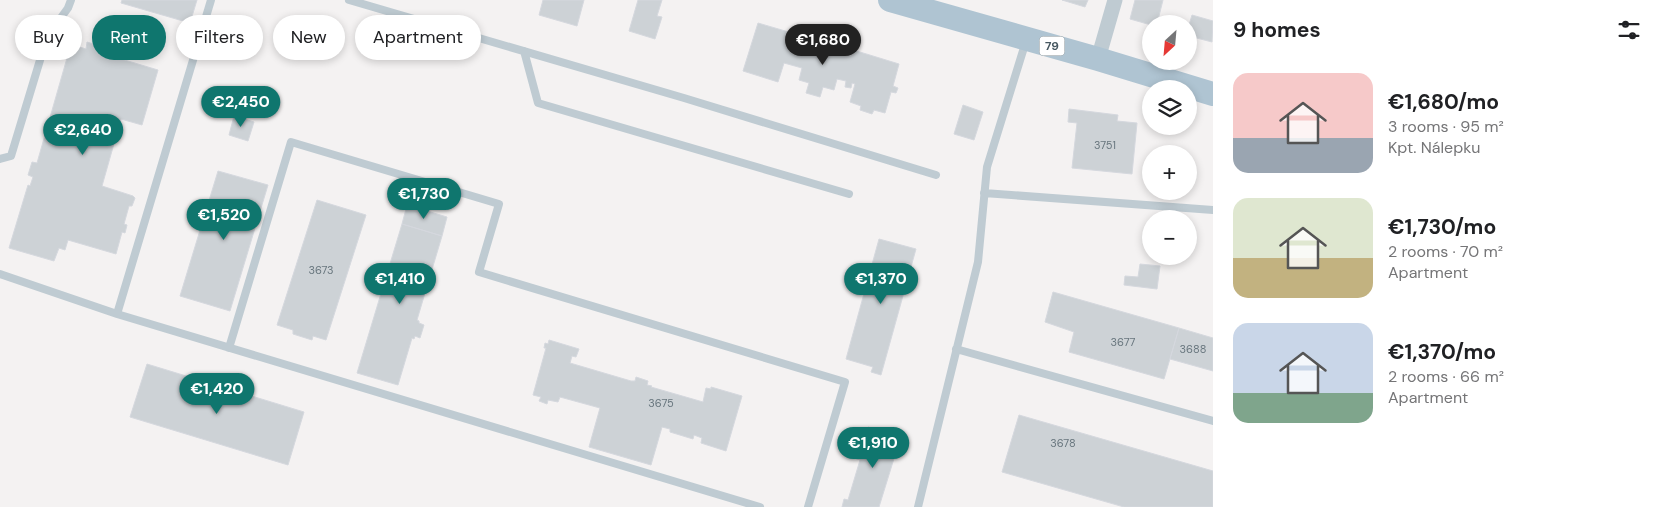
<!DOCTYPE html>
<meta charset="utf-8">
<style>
body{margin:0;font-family:"DM Sans",sans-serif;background:#f2f2f2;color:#202124;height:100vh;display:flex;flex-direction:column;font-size:19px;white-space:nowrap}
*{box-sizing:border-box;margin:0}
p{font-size:16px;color:#757577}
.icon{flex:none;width:28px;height:28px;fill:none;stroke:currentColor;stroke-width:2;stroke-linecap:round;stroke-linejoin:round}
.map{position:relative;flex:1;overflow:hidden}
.panel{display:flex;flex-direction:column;background:#fff;width:450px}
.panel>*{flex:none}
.guide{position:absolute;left:15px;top:15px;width:475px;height:45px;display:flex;gap:10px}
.needle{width:32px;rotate:206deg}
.tools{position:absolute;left:1142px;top:15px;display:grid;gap:10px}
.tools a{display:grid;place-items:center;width:55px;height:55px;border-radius:50%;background:#fff;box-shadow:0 2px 8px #0003;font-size:25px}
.price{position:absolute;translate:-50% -42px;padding:0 11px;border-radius:18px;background:#0f766e;color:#fff;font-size:16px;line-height:32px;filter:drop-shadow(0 1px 2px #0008)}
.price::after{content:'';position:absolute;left:50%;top:30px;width:15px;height:11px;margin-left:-8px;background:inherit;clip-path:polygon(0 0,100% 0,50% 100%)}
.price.current{background:#222;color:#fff}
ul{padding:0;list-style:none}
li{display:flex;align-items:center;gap:15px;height:125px;padding:0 20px}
li span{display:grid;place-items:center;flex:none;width:140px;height:100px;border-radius:15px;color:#555}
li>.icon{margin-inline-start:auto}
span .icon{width:60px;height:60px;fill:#fffc;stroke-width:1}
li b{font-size:21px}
h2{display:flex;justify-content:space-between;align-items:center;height:60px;padding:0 20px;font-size:21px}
.pill{padding:0 18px;border-radius:22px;background:#fff;box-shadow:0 2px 8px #0003;font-size:18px;line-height:45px}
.pill.current{background:#0f766e;color:#fff}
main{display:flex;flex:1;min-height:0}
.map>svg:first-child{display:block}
</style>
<main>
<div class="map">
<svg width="1213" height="507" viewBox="0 0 1213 507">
<rect width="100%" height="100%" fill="#f4f2f2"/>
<path fill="#cdd2d6" stroke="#d5d8de" d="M122 0H197L190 23 121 3Z
M543 0H584L577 26 539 15Z
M638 0H662L657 16 662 17 655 39 629 31Z
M1062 0H1088L1085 7Z
M1135 0H1163L1157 24H1151V25L1130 19Z
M1192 15 1213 21 1212 42 1189 36V25Z
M758 23 799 35 800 31 812 35 811 37 899 64 893 86 898 88 896 93 891 92 885 113 874 110 872 114 860 110 861 106 850 102 855 84 852 83 851 88 845 87 846 81 837 79 834 90 823 87 820 97 806 93 809 83 799 80 802 68 784 63 778 82 743 71Z
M87 42 120 52 118 58 158 70 142 125 121 119 102 186 133 196 135 198 132 206H129L124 224 127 225 125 233 122 232 116 254 68 240 65 250 59 248 54 261 9 248 28 185 30 186 33 177 28 175 32 162 37 163 71 44 86 49Z
M963 105 983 112 974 140 954 134Z
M1069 109 1118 115 1117 121 1137 123 1132 174 1072 168 1077 123 1068 122Z
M234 116 254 122 248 141 229 135Z
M218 171 268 185 230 311 180 296Z
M317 200 366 215 326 340 313 336 312 340 293 334V330L277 325Z
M407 205 447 217 442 236 402 224Z
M402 224 442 236 417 320 419 321V323L424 325 420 338 415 336 414 339 412 338 398 385 357 373Z
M879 239 916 249 881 375 871 372 873 367 846 359Z
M1140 264 1160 266 1157 289 1124 285 1125 276 1138 277Z
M1053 292 1179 328 1164 379 1069 352 1074 332 1045 322Z
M1179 328 1213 338V371L1170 359Z
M549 340 579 349 576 357 572 356 570 363 631 381H635L636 377 648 381 647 385 652 386 651 387 703 402 706 388 711 389V387L742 396 726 451 701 443 702 438 694 435 693 439 670 432V429L662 427 651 465 589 447 600 408 560 397 558 402 548 400 547 404 539 401 541 397 533 395 546 348H544L545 343 548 344Z
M147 364 304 412 288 465 130 417Z
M1019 415 1213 471V507H1124L1002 472Z
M868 427 901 436 879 507H842L844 499 848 500 860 460 854 458 856 452 861 454Z"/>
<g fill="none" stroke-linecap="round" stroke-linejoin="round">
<path stroke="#bfcbd2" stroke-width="8" d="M349 0 684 98 936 175
M524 51 538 103 849 194
M0 159 11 156 47 37 68 8 71 0
M984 193 1213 210
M0 274 117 314 211 0
M117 314 760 507
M229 348 291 142 499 204 479 272 845 382 808 507
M956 349 1213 421
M918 507 978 262 987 167 1026 41"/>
<path stroke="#bfcbd2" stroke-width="15" d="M1098 59 1115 0"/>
<path stroke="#afc4d2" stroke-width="24" d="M890 0 1098 59 1213 94"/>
</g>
<g text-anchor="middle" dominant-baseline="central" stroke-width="4.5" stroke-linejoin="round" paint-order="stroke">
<g font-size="11" fill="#68767e">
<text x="1105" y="145">3751</text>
<text x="321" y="270">3673</text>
<text x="1123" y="342">3677</text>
<text x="1193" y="349">3688</text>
<text x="661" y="403">3675</text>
<text x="1063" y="443">3678</text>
</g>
<rect fill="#fff" stroke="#7e8a90" stroke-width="1" x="1039.5" y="36.5" width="25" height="19" rx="4"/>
<g font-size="12" font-weight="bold" fill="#475861">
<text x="1052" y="46">79</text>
</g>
</g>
</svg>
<div class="tools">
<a><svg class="needle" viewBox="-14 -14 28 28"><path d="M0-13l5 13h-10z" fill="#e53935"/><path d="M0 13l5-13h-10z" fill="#757577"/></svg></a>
<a><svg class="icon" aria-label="layers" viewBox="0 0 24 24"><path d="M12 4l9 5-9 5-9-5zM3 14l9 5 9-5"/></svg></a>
<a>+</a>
<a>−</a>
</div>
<b class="price current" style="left:823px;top:66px">€1,680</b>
<b class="price" style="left:241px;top:128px">€2,450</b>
<b class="price" style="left:83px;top:156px">€2,640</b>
<b class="price" style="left:424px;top:220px">€1,730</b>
<b class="price" style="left:224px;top:241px">€1,520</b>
<b class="price" style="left:400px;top:305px">€1,410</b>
<b class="price" style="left:881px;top:305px">€1,370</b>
<b class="price" style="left:217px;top:415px">€1,420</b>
<b class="price" style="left:873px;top:469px">€1,910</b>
<div class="guide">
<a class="pill">Buy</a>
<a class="pill current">Rent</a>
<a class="pill">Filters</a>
<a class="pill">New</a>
<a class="pill">Apartment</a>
</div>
</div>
<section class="panel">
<h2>9 homes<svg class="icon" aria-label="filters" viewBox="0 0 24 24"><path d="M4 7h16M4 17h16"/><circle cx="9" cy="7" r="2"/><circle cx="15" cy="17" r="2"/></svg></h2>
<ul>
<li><span style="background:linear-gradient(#f6c9c9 65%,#9aa5b1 0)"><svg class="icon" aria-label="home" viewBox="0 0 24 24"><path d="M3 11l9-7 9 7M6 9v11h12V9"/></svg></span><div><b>€1,680/mo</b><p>3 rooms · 95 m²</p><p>Kpt. Nálepku</p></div></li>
<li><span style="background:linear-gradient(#dfe7d0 60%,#c2b280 0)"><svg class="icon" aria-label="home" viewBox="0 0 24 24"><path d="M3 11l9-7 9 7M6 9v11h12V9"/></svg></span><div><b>€1,730/mo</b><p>2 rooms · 70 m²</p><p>Apartment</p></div></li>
<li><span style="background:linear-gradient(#c9d6e8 70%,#7fa58c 0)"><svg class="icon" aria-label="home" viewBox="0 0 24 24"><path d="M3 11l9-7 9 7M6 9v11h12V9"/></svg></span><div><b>€1,370/mo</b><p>2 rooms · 66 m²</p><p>Apartment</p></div></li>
</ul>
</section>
</main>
